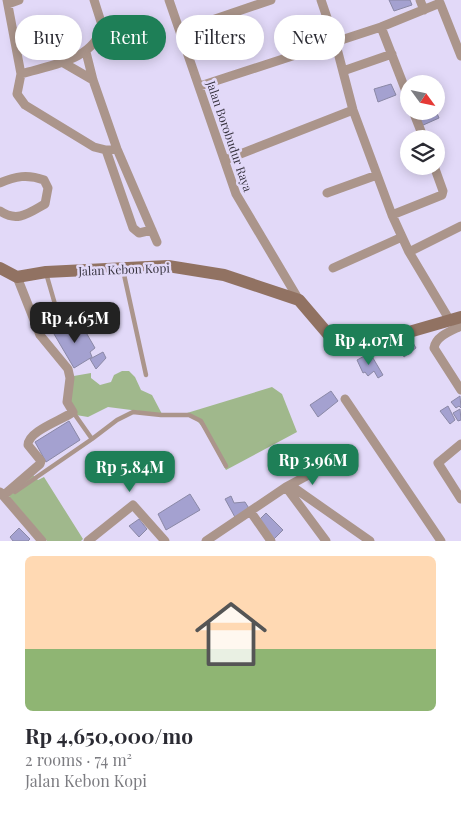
<!DOCTYPE html>
<meta charset="utf-8">
<style>
body{margin:0;font-family:"Playfair Display",serif;background:#f7f7f7;color:#2b2b33;height:100vh;display:flex;flex-direction:column;font-size:19px;white-space:nowrap}
*{box-sizing:border-box;margin:0}
p{font-size:16px;color:#7c7c81}
.icon{flex:none;width:28px;height:28px;fill:none;stroke:currentColor;stroke-width:2;stroke-linecap:round;stroke-linejoin:round}
.map{position:relative;height:541px;overflow:hidden}
.sheet{display:flex;flex-direction:column;background:#fff;flex:1}
.sheet>*{flex:none}
.banner{position:absolute;left:15px;top:15px;width:431px;height:45px;display:flex;gap:10px}
.needle{width:32px;rotate:123deg}
.fabs{position:absolute;left:400px;top:75px;display:grid;gap:10px}
.fabs a{display:grid;place-items:center;width:45px;height:45px;border-radius:50%;background:#fff;box-shadow:0 2px 12px #0003;font-size:25px}
.price{position:absolute;translate:-50% -42px;padding:0 11px;border-radius:10px;background:#1e7f57;color:#fff;font-size:16px;line-height:32px;filter:drop-shadow(0 1px 2px #0008)}
.price::after{content:'';position:absolute;left:50%;top:30px;width:15px;height:11px;margin-left:-8px;background:inherit;clip-path:polygon(0 0,100% 0,50% 100%)}
.price.on{background:#222;color:#fff}
ul{padding:0;list-style:none}
li{display:grid;align-content:center;gap:10px;height:265px;padding:0 25px}
li+li{border-top:1px solid #e1e1e2}
li span{display:grid;place-items:center;height:155px;border-radius:8px;color:#555}
li>.icon{margin-inline-start:auto}
span .icon{width:90px;height:90px;fill:#fffc;stroke-width:1}
li b{font-size:21px}
.chip{padding:0 18px;border-radius:22px;background:#fff;box-shadow:0 2px 12px #0003;font-size:18px;line-height:45px}
.chip.on{background:#1e7f57;color:#fff}
.map>svg:first-child{display:block}
</style>
<div class="map">
<svg width="461" height="541" viewBox="0 0 461 541">
<rect width="100%" height="100%" fill="#e2d9f8"/>
<path fill="#a0b88c" d="M122 371H129L135 377 141 390 152 395 162 414 108 407 88 417 76 415 66 399 68 377 91 373V378L100 385 111 382 114 375Z
M272 387 282 394 297 432 226 470C216 452 205 422 187 413Z
M33 475 38 480 44 477 83 539 81 541H47L7 494Z"/>
<path fill="#a4a1d0" stroke="#8a88a6" d="M389 0H410L412 5 394 11Z
M391 84 396 95 378 102 374 89Z
M424 111H436L439 118 421 126 416 115Z
M80 322 95 348 90 352 92 357 74 368 54 334 73 323 75 325Z
M409 336 416 348 404 357 397 343Z
M103 352 106 358 96 369 90 359Z
M370 353 383 375 378 378 374 371 368 376 365 372 363 373 357 360Z
M331 391 338 401 318 417 310 405Z
M460 396 461 408 459 406 456 408 451 402Z
M448 406 455 420 450 424 440 411Z
M460 409 461 420 458 421 453 413Z
M69 421 80 440 46 462 35 442Z
M190 494 200 510 166 530 158 514Z
M231 496 234 503 245 502 250 510 236 519 225 499Z
M266 513 283 530 274 539 258 521Z
M139 519 147 529 139 537 129 526Z
M19 528 30 539 28 541H13L10 537Z"/>
<g fill="none" stroke-linecap="round" stroke-linejoin="round">
<path stroke="#ab958b" stroke-width="4.5" d="M123 270 146 375
M46 273 61 325
M92 439 117 420 133 412 161 415H189L201 421 226 466
M15 492 92 439 73 412"/>
<path stroke="#ab958b" stroke-width="9" d="M7 0 21 74 17 94 25 105 94 147 106 150 117 149
M169 0 236 194 299 300
M321 0 335 41 353 110 392 215 409 252 449 319
M420 0 424 10
M8 4 19 0
M381 27 409 99
M180 31 271 0
M86 52 93 80 117 149 157 242
M62 62 93 80
M343 71 392 54
M21 74C50 65 96 60 102 25L94 0
M200 86 381 27 440 3 461 56
M413 111 424 139
M106 150 133 228 139 233 152 230
M225 160 353 110
M0 183C15 176 28 174 44 180L48 188 45 204C29 213 17 223 0 211
M327 193 377 175
M392 215 442 195 443 191 434 166
M409 252 461 226
M333 268 402 237
M461 326C451 331 436 336 434 348L461 390
M345 399 441 541
M461 444 438 463 461 499
M290 485 370 541
M286 487 326 541
M0 492 42 541
M4 495 40 464 41 461 28 445C28 431 62 420 73 412L67 402 70 378 68 369 40 335 17 277
M250 511 271 541
M88 541 133 505 165 541
M206 541 286 487 325 466"/>
<path stroke="#917262" stroke-width="12" d="M0 268 17 277 46 272 168 266 224 275 299 300 334 341 350 349 461 317"/>
</g>
<g text-anchor="middle" dominant-baseline="central" stroke-width="5" stroke-linejoin="round" paint-order="stroke">
<g font-size="12" fill="#383440" stroke="#e2d9f8">
<text transform="translate(230 136) rotate(71)">Jalan Borobudur Raya</text>
<text transform="translate(124 269) rotate(-2)">Jalan Kebon Kopi</text>
</g>
</g>
</svg>
<div class="fabs">
<a><svg class="needle" viewBox="-14 -14 28 28"><path d="M0-13l5 13h-10z" fill="#e53935"/><path d="M0 13l5-13h-10z" fill="#7c7c81"/></svg></a>
<a><svg class="icon" aria-label="layers" viewBox="0 0 24 24"><path d="M12 4l9 5-9 5-9-5zM3 14l9 5 9-5"/></svg></a>
</div>
<b class="price on" style="left:75px;top:344px">Rp 4.65M</b>
<b class="price" style="left:369px;top:366px">Rp 4.07M</b>
<b class="price" style="left:313px;top:486px">Rp 3.96M</b>
<b class="price" style="left:130px;top:493px">Rp 5.84M</b>
<div class="banner">
<a class="chip">Buy</a>
<a class="chip on">Rent</a>
<a class="chip">Filters</a>
<a class="chip">New</a>
</div>
</div>
<section class="sheet">
<ul>
<li><span style="background:linear-gradient(#ffd9b3 60%,#8fb573 0)"><svg class="icon" aria-label="home" viewBox="0 0 24 24"><path d="M3 11l9-7 9 7M6 9v11h12V9"/></svg></span><div><b>Rp 4,650,000/mo</b><p>2 rooms · 74 m²</p><p>Jalan Kebon Kopi</p></div></li>
</ul>
</section>
